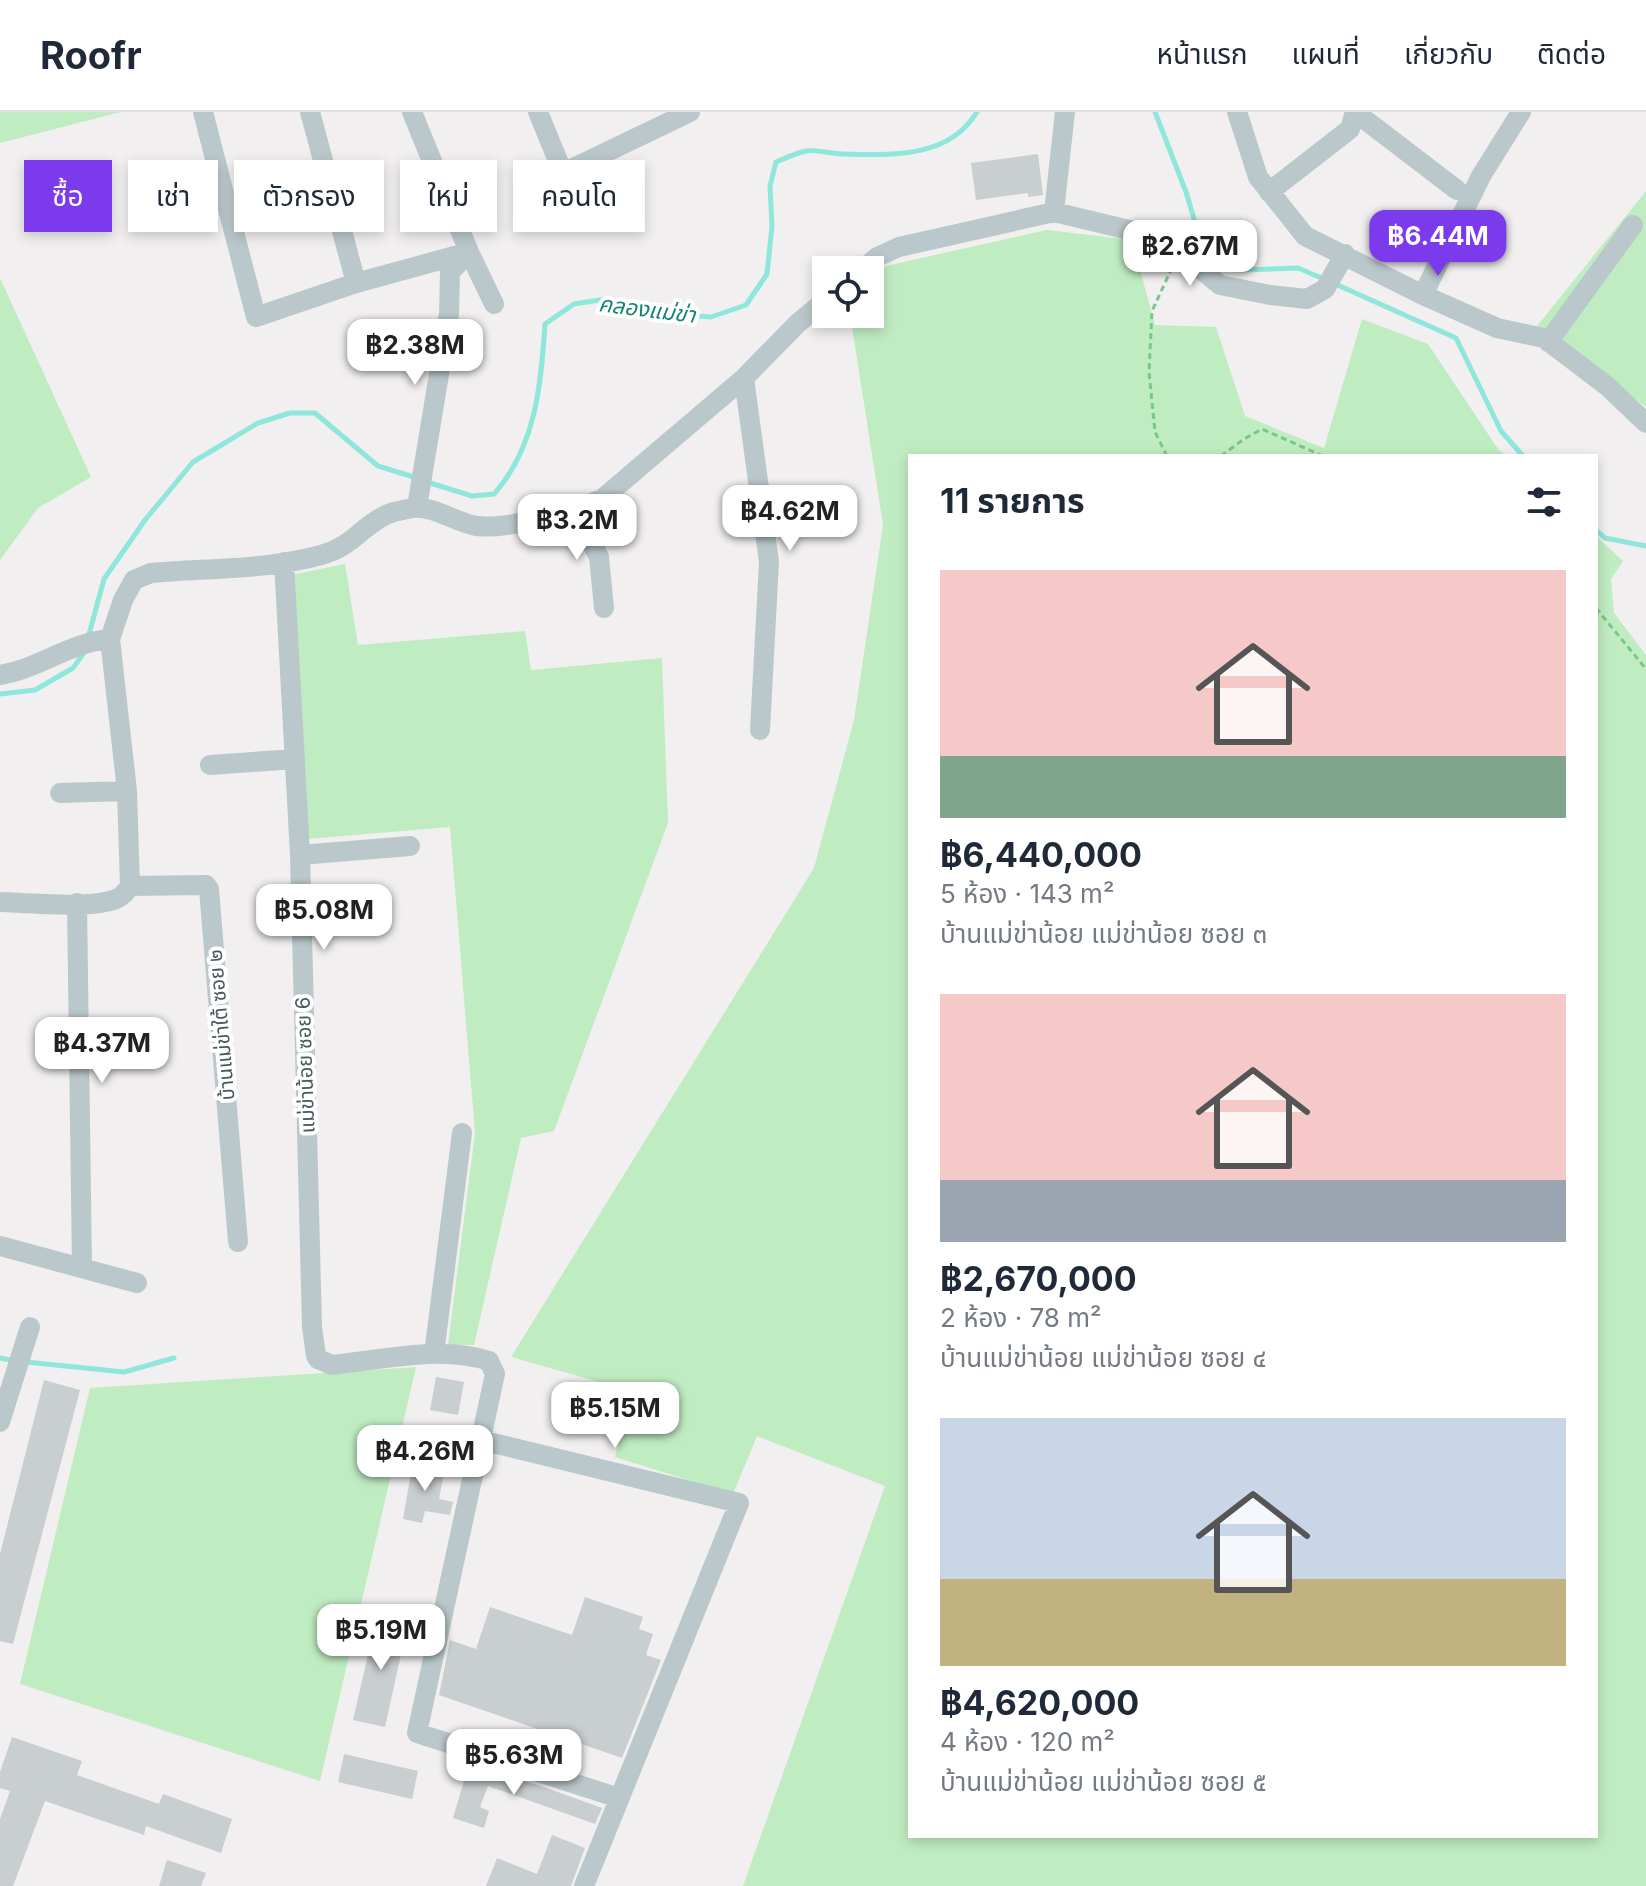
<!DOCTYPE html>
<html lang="th">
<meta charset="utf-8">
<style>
body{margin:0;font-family:Inter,"Noto Sans Thai",sans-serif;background:#f6f6f7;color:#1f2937;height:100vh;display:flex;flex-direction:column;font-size:30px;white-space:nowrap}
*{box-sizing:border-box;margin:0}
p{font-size:26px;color:#747a83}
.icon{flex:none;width:44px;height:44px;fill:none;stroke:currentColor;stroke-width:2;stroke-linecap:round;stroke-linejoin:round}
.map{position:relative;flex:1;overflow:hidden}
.sheet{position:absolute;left:908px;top:342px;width:690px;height:1384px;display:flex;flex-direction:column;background:#fff;border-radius:0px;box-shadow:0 4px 12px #0003}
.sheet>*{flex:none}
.banner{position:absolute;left:24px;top:48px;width:760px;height:72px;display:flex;gap:16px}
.controls{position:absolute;left:812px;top:144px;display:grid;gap:16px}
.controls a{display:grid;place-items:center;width:72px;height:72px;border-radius:0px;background:#fff;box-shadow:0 4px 12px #0003;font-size:40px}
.price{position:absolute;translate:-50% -68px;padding:0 18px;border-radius:16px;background:#fff;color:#222;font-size:26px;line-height:52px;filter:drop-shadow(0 2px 4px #0008)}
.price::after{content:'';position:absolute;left:50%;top:48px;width:24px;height:18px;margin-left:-12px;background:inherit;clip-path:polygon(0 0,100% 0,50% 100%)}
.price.on{background:#7c3aed;color:#fff}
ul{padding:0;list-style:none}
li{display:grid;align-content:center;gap:16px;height:424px;padding:0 32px}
li span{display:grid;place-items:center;height:248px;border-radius:0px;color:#555}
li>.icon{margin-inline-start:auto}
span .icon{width:144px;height:144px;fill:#fffc;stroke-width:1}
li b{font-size:34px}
h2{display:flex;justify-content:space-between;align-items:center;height:96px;padding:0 32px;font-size:34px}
.pill{padding:0 28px;border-radius:0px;background:#fff;box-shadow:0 4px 12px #0003;font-size:28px;line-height:72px}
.pill.on{background:#7c3aed;color:#fff}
header{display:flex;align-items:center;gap:48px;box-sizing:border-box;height:112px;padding:0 40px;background:#fff;border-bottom:2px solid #e0e1e3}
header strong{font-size:38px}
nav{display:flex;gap:44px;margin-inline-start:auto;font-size:28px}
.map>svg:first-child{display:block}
</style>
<header>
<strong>Roofr</strong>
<nav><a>หน้าแรก</a><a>แผนที่</a><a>เกี่ยวกับ</a><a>ติดต่อ</a></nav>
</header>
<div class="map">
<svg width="1646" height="1774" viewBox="0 0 1646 1774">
<rect width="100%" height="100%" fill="#f1efef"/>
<path fill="#c0ecc2" d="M0 0H121L0 31Z
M1646 79V295L1537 214Z
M1047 118 1132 128 1155 213 1216 215 1245 304 1324 336 1362 207 1428 232 1498 337 1506 344H910V1724H1596V424L1623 449 1611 467 1614 501 1646 543V1774H743L885 1374 757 1324 733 1382 615 1345 631 1279 511 1245 814 756 854 608 883 413 850 202H870V174L886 154Z
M0 166 91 365 38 396 0 448Z
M345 452 358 533 525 519 531 558 662 546 668 711 554 1019 521 1026 474 1233H448L475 1021 450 715 307 727 291 463Z
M416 1255 320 1669 20 1572 90 1276Z"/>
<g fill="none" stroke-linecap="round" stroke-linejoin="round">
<path stroke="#8fe6db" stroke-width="5" d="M1155 0 1186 80 1204 140 1240 158 1298 156 1324 167
M1333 171 1456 226 1501 319 1523 344
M427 370 472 384 494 382C536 335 541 272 545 212L574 192 606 187 674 202 711 205 746 193 767 162 772 114 770 74 776 50C786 46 796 41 806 39 817 37 831 42 843 42 892 43 948 47 977 0
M1596 418 1605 426 1646 434
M88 526 104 467 145 408 193 350 258 311 290 301H315L378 354 417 366
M0 582 35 578 73 556 85 539
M0 1246 16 1249
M26 1250 124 1260 174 1246"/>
</g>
<path fill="#c9ced0" d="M1038 42 1043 83 1028 85V81L976 88 971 51Z
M436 1265 464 1270 458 1303 430 1298Z
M44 1268 80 1278 13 1532 0 1529V1442Z
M413 1350 445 1356 439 1387 453 1390 450 1403 425 1399 422 1411 403 1407Z
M585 1485 643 1505 639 1517 653 1522 646 1543 661 1548 622 1646 439 1583 450 1528 476 1537 490 1495 572 1523Z
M377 1504 408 1511 385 1615 353 1608Z
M12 1625 82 1649 77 1663 159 1692 163 1682 232 1707 221 1741 146 1714 144 1723 45 1689 13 1774H0V1707L10 1679 0 1676V1660Z
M344 1642 418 1659 412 1687 338 1670Z
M469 1652 544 1675 602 1696 595 1712 488 1674 480 1695 489 1699 484 1716 453 1706Z
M552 1723 585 1736 571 1774H486L497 1746 537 1762Z
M167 1748 206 1761 201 1774H159Z"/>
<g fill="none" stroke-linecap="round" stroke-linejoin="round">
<path stroke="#7ac887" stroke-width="3" stroke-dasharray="6 4" stroke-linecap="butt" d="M1167 344 1155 320 1149 260 1152 199 1171 158
M1221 344 1244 327 1262 317 1323 344
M1596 496 1646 557"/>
<path stroke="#bbc8cb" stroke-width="20" d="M203 0 256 205 356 171 469 140 494 192
M310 0 356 171
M412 0 469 140 450 160 449 202 417 395
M538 0 563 61 690 0
M1237 0 1258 65 1305 124 1423 183 1497 216 1544 226 1607 274 1646 311
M1355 0 1457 78
M1269 80 1350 17 1355 0
M1054 100 1065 0
M862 158 877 145 899 135 1054 100 1163 126 1220 173 1270 183 1307 187 1325 177 1345 142
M1423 183 1481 64 1521 0
M1548 230 1633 113
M744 266 769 450 760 618
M574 398 599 445 604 496
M284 450 300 743 312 1215 316 1244 318 1247 332 1253C382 1248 440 1233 489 1249L495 1262 417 1621 619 1686
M0 563C39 557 70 530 110 527
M210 653 295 647
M60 681 127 679
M300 743 410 734
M130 774 206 773 209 777 238 1130
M0 790C27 791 93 797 116 787 123 784 126 780 130 774L127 679 110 527 123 488 134 468 151 461C207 456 267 458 321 443 354 434 362 413 388 402 395 399 405 398 412 396 433 393 456 411 477 414 510 418 570 399 602 387L744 266 798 211 826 188
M77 791 82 1155
M0 1134 137 1171
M434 1242 462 1021
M0 1310 30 1215
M481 1328 739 1391 584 1774"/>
</g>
<g text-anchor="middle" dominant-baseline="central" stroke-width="8" stroke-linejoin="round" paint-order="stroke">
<g font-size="20" fill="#48585b" stroke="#fff">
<text transform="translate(221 913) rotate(-95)">บ้านแม่ข่าใต้ ซอย ๒</text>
<text transform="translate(305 953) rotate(-92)">แม่ข่าน้อย ซอย 6</text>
</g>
<g font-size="22" font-style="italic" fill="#148476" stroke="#fff">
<text transform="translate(647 197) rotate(7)">คลองแม่ข่า</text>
</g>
</g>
</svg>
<div class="controls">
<a><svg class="icon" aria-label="locate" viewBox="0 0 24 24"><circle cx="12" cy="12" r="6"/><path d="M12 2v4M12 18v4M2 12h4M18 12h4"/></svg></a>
</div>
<b class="price on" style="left:1438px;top:166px">฿6.44M</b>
<b class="price" style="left:1190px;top:176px">฿2.67M</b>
<b class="price" style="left:415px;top:275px">฿2.38M</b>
<b class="price" style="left:790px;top:441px">฿4.62M</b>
<b class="price" style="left:577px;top:450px">฿3.2M</b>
<b class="price" style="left:324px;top:840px">฿5.08M</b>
<b class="price" style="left:102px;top:973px">฿4.37M</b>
<b class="price" style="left:615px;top:1338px">฿5.15M</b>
<b class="price" style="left:425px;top:1381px">฿4.26M</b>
<b class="price" style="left:381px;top:1560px">฿5.19M</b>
<b class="price" style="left:514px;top:1685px">฿5.63M</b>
<div class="banner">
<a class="pill on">ซื้อ</a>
<a class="pill">เช่า</a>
<a class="pill">ตัวกรอง</a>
<a class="pill">ใหม่</a>
<a class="pill">คอนโด</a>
</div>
<section class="sheet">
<h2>11 รายการ<svg class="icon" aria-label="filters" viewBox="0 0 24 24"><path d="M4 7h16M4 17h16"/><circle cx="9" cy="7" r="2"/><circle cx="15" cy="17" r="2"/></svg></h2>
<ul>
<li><span style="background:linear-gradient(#f6c9c9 75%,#7fa58c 0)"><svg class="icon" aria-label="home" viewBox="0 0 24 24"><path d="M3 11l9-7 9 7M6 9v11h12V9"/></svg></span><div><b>฿6,440,000</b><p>5 ห้อง · 143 m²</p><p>บ้านแม่ข่าน้อย แม่ข่าน้อย ซอย ๓</p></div></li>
<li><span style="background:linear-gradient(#f6c9c9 75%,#9aa5b1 0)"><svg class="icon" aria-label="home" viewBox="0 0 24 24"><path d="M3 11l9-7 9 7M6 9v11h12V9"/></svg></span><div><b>฿2,670,000</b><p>2 ห้อง · 78 m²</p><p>บ้านแม่ข่าน้อย แม่ข่าน้อย ซอย ๔</p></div></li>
<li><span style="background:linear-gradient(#c9d6e8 65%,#c2b280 0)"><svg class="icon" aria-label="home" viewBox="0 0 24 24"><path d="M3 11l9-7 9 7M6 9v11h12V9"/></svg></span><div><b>฿4,620,000</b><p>4 ห้อง · 120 m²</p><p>บ้านแม่ข่าน้อย แม่ข่าน้อย ซอย ๕</p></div></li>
</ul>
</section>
</div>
